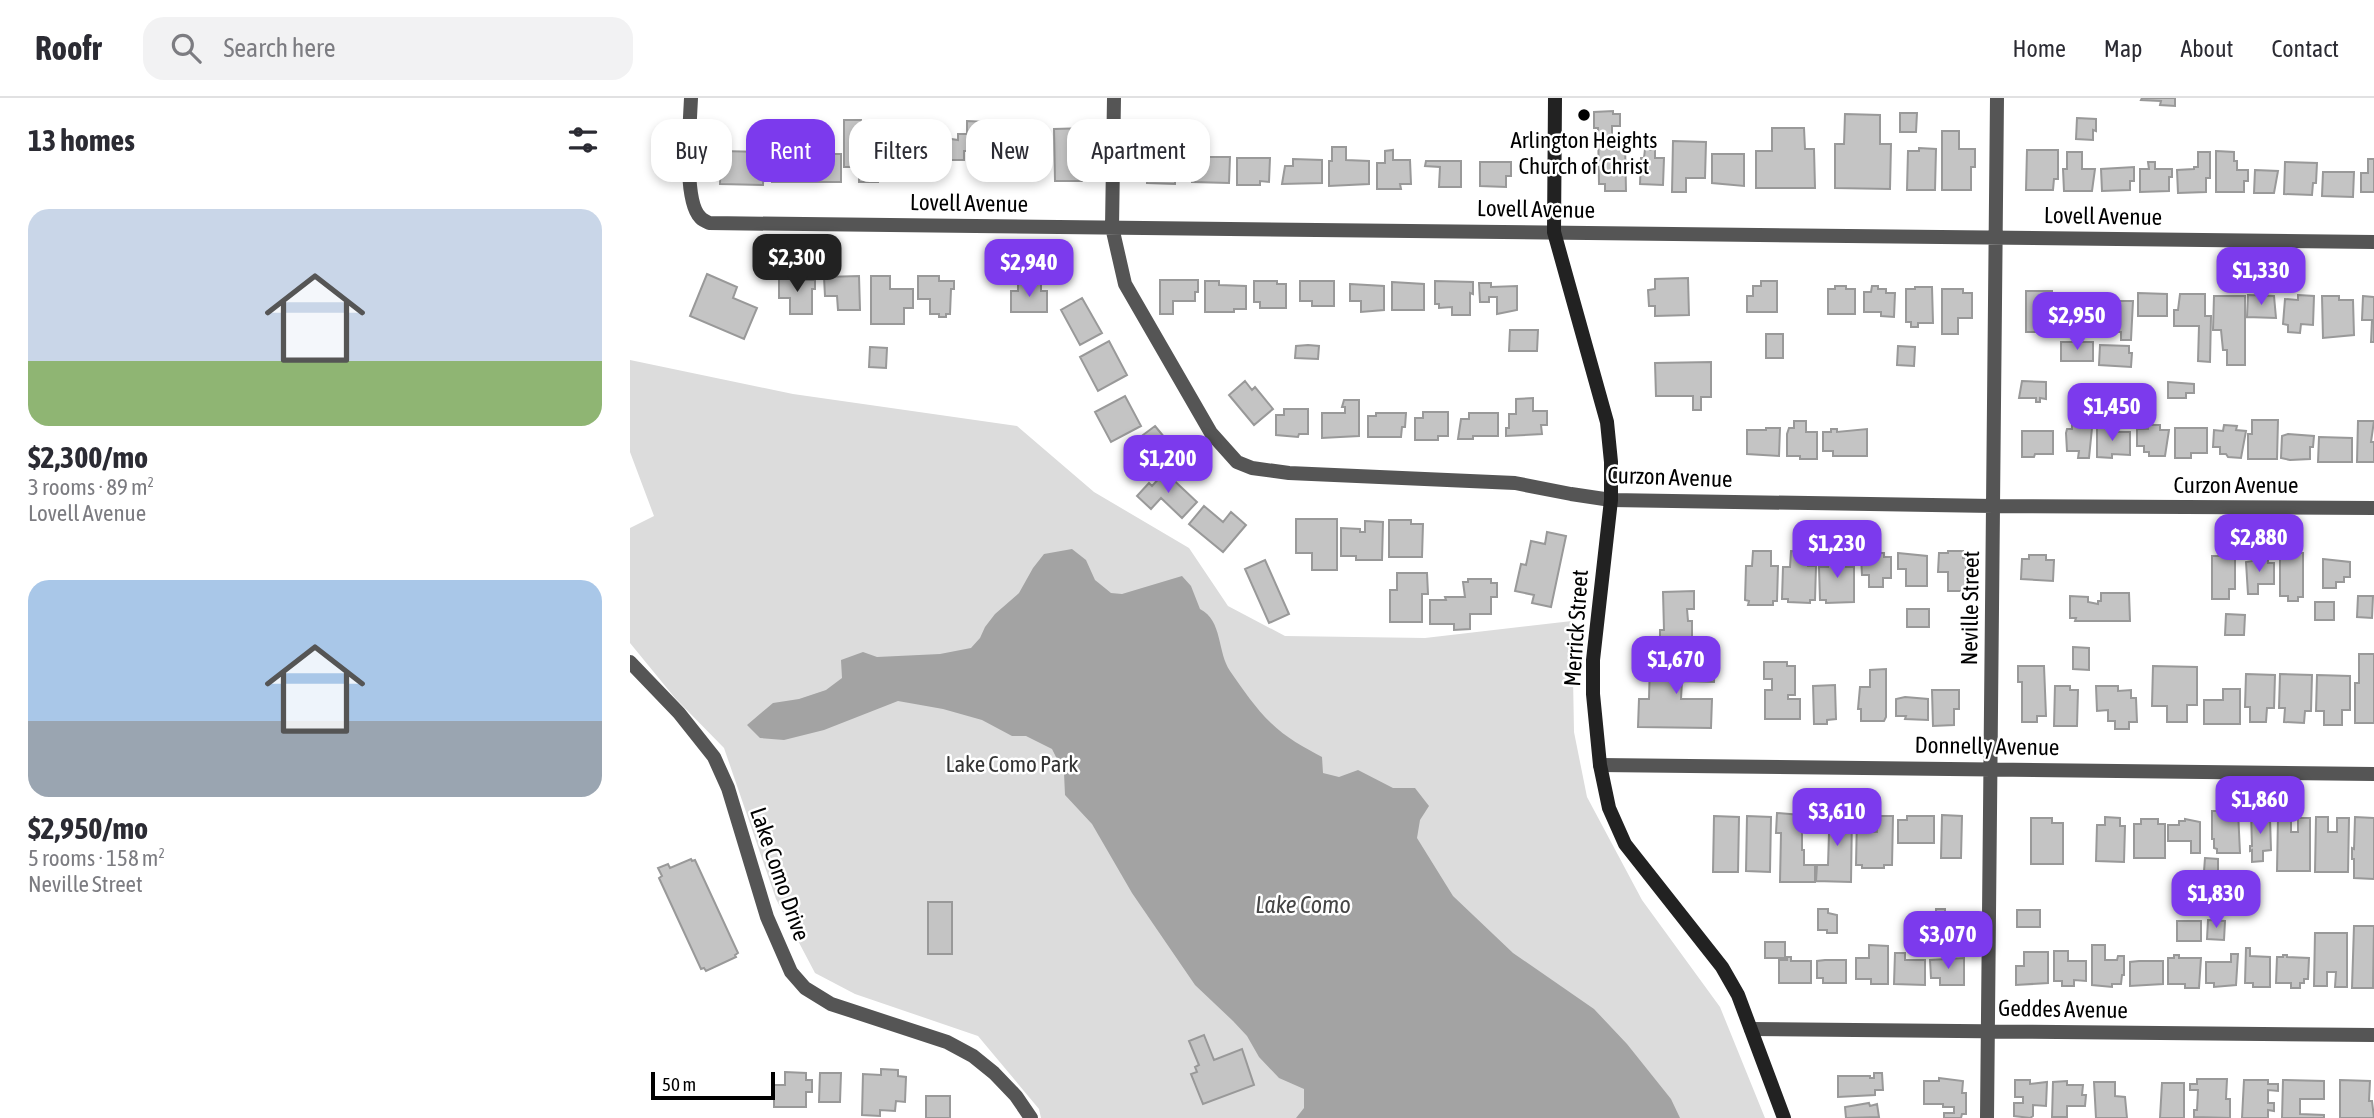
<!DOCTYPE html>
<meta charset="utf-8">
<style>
body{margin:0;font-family:"Asap Condensed",sans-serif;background:#f2f2f3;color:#2b2b33;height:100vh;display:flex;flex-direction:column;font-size:26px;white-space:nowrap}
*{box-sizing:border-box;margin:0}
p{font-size:23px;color:#7c7c81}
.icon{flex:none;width:38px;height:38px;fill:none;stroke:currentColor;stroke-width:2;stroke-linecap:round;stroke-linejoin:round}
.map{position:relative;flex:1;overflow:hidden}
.sheet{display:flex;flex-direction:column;background:#fff;width:630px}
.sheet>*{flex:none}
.banner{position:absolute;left:21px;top:21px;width:665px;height:63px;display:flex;gap:14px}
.scale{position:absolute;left:21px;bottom:18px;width:124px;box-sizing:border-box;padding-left:7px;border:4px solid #000;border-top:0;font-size:19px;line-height:24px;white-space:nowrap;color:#000;-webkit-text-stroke:5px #fff;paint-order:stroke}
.price{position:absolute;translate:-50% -60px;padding:0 16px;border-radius:14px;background:#7c3aed;color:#fff;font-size:23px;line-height:46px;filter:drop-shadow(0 2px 4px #0008)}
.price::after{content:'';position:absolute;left:50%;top:42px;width:21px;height:16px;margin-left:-10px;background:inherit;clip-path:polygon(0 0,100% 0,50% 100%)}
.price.current{background:#222;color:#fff}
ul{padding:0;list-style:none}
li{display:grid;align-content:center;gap:14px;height:371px;padding:0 28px}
li span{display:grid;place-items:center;height:217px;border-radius:21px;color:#555}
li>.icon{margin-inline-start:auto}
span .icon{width:126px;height:126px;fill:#fffc;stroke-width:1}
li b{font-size:30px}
h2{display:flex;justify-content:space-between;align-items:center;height:84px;padding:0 28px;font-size:30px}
.pill{padding:0 24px;border-radius:21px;background:#fff;box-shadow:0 4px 10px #0003;font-size:24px;line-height:63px}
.pill.current{background:#7c3aed;color:#fff}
header{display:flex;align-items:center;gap:42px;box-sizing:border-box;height:98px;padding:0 35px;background:#fff;border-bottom:2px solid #e1e1e2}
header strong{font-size:33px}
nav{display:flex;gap:38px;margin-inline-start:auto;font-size:24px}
.search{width:490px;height:63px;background:#f2f2f3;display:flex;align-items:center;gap:18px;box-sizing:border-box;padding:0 24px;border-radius:21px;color:#7c7c81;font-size:26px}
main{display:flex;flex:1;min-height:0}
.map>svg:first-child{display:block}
</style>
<header>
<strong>Roofr</strong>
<div class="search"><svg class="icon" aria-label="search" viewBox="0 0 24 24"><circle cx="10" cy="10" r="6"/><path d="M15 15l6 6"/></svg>Search here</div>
<nav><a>Home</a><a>Map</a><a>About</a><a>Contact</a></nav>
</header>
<main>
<section class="sheet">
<h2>13 homes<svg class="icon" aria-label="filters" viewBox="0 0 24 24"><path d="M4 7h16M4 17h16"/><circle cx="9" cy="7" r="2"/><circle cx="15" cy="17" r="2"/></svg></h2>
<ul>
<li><span style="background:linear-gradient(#c9d6e8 70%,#8fb573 0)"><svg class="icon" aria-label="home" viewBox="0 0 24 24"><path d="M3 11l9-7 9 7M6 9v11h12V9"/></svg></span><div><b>$2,300/mo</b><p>3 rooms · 89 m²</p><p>Lovell Avenue</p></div></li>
<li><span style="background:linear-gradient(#a9c7e8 65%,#9aa5b1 0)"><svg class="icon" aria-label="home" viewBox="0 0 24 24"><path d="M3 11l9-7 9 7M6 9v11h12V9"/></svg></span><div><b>$2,950/mo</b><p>5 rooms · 158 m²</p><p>Neville Street</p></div></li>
</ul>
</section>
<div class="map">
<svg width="1744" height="1020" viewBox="0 0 1744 1020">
<rect width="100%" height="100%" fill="#fff"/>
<path fill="#dcdcdc" d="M0 262 163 296 387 328 464 394 559 450 598 508 655 538 795 540 942 523 944 634 957 699 1012 802 1090 909 1135 1020H411L409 1011 348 938 225 896 185 875 146 801 94 650 45 600 0 545V430L24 418 0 354Z"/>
<path fill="#a3a3a3" d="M442 451 456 462 465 482 481 495 492 496 552 478 561 488 570 511C593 523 587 554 600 573 611 589 627 612 641 625 655 639 675 650 692 659L693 675 709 679 728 672 763 690H785L799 708 790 722 787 740 823 798 883 855 964 911 997 946 1041 1001 1050 1020H666L674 1010V991L649 980 629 959 617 938 603 923 565 887 502 795 462 726 435 697 434 675 422 651 396 638H382L352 622 313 611 268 603 194 632 154 642 130 640 117 627 143 605 169 601 196 592 212 580 211 562 233 554 247 559 310 556 341 550 350 540 355 529 365 516 389 495 403 470 414 456Z"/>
<path fill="#c4c4c4" stroke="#999" stroke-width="2" d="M1512 0H1545V8L1530 7 1531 3 1511 2Z
M983 13V16H990V28H982V43H995L996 93H975V86H969L968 30H964V14Z
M1270 15H1287L1286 34H1270Z
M1215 16 1250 17V46H1261L1260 91 1205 90V46H1214Z
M1447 20 1466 21V33L1463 32V42L1446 41Z
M214 22H231V30H243V45H237V68H248V84H229V69H214Z
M337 23 357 24V53H334V62H321V41L328 42V36H337Z
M458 30V40H452L454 55H451L452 83H425L424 31Z
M1142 30H1174L1175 51H1184L1185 90H1126V53H1142Z
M1312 33H1329V51H1345V69H1341V92H1312Z
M1043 43 1076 44 1075 80H1056V94H1042Z
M258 45 299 46V63L290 62V79H285V83H257Z
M562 46H578V59H600L599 85 562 84Z
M518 47H536V61H545V86L517 85Z
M702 49H716V62L739 63V86L699 88V63H702Z
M1289 50 1306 51 1305 92H1277L1278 53H1289Z
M170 51 182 52V56H211V84H142L143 55 170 56Z
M1015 51 1025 52V60H1034L1033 87 1010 86 1011 60H1014Z
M763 52V62H780L781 86H770L771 91H747V65H755V53Z
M1397 52H1428V81H1424L1423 92H1396Z
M91 53 134 54 133 87 90 86Z
M1586 53 1604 54V63H1607V72H1618V83H1614V94H1586Z
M1437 54H1452V71H1465L1462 93H1434L1433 71H1437Z
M1568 54H1580V80H1576V94L1548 95 1547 72 1564 71V69H1568Z
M1082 56H1114V88L1082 85Z
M607 60H640L639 84 630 83V87H607Z
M663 61 692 62V85L652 86 655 68H663Z
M1738 61H1744V94H1731V75H1738Z
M796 63H831V89H809L810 69 795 68Z
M850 64H881V78H876V89L850 88Z
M1518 64H1525V71H1542V79H1539V93L1510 94V71H1519Z
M1655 64 1687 65 1686 85H1683L1682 97 1654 96Z
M1504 69V83H1500V92L1472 93 1471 71Z
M1625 72 1648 73 1644 95H1624Z
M1693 74H1724L1723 99 1692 98Z
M77 176 107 189 103 200 127 210 114 241 60 218Z
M149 178H171V182H185V191H182V216H160V200H149Z
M229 178 230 212H208L207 198H195L194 179Z
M241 178H260V191H283V210H274V226H241Z
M288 178H309V183H324V191H321L320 216H316V219H309V216H300V201H288Z
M1058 180 1059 217 1025 218V208H1019L1018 192 1025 191V181Z
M530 182H568V194H565V203H543V216H530Z
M575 183H589V187L616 188V211H604V214H575Z
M624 183H647V186H656V210H630V204H624Z
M670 183H704V208H682V203H670Z
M805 183 843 184V196L840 195V217H822V209L809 210V206H805Z
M1131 183H1147V214H1117V198H1123V188H1131Z
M762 184 794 186V212H762Z
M849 185H861V189L887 188V212L867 216V199H859V204H850Z
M388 186H411V193H417V214H381V193H388Z
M720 186 754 188V212L731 214V203H720Z
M1205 188H1216V191H1225V216H1198V191H1205Z
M1242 188H1248V191H1256V195H1265L1264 219 1251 218V214H1234V194H1241Z
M1285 189H1302L1303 225H1288V229H1281V224H1276V191H1285Z
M1312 191H1333V195H1342V220H1328V236H1312Z
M1396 193H1422V234H1396Z
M1508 195 1537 196V218H1508Z
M1550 196H1575V218H1581L1580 264 1568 263 1569 228H1544V212H1548Z
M1618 197 1644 198 1646 220 1617 219Z
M1668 197 1684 198 1683 227 1671 226 1670 235 1658 234V227L1653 226 1655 201 1668 202Z
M1584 198H1615V267H1597V252H1593L1591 232H1583Z
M1692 198H1709V202H1723L1724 237 1693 240Z
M1733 198 1744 199V244H1741L1742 222H1732Z
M452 200 472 235 450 247 431 212Z
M1444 200H1451V203H1463V214H1468V232H1432L1431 223H1428V218H1432V203H1444Z
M1478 203H1503L1501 242H1491V234H1481V229H1476Z
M880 232H908L907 253H879Z
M1136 236H1153V260H1136Z
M479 243 497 277 468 293 450 259Z
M1431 244H1463V263H1431Z
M678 247 689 248 688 261 665 260 666 248Z
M1470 247 1499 248V255H1502L1501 269 1469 267Z
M1268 248 1285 249 1284 268 1267 267Z
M240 249 257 250 256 270 239 269Z
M1081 264V299H1071V312H1063V298H1026L1025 265Z
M615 283 622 292 625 289 643 311 624 327 599 297Z
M1392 283 1416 284V301L1410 300V304H1406V300H1389Z
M1538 284 1564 286V295H1556V300H1538Z
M1468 288 1502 290V306L1468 307Z
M495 298 511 328 481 344 465 314Z
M903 300V313H917V327H911L912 336 876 338V330H879V316H886V301Z
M714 302H729V338L692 340V315H715V309H712Z
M654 311H678V336H669L668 339 646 337V317H654Z
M793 314H818V338H808V342H785V320H793Z
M746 315H776L775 329H772L771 339H738V318H746Z
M839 315H868V338H843V341H828L831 321H839Z
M1622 322H1648L1647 361H1618V336H1622Z
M1164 323H1176V334H1187V361H1170V358H1157V336L1159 330H1164Z
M1728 323H1744L1741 344H1744V364H1727Z
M1442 326H1453L1452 330H1462L1459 360H1448L1449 353H1437L1436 335 1437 331H1442Z
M1518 327H1530V332H1539L1535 358H1519V354H1514V348H1507V331H1518Z
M1594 327 1607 328 1606 332 1616 333 1611 360 1598 359 1596 356H1590V349H1583L1584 332 1593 333Z
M525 328 540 346 512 368 497 349Z
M1467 328H1479V334H1500V357L1482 356V360L1467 359Z
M1136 330H1150L1149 358 1117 356V332H1136Z
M1545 330H1577V355H1561V360H1545Z
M1201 331H1207V334L1237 331V358H1203V353H1193V334H1201Z
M1392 333H1423V356H1405L1404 359H1392Z
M1658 336 1684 338 1683 349H1680V361L1660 362 1651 360 1652 338Z
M1689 339 1722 340V364H1688Z
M535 374 567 404 552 420 531 400 521 411 507 398 519 385 522 388Z
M574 408 593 424 601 414 616 427 593 454 559 426Z
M666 421H707V472H682V455H666Z
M759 422H781V426H793L792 459H759Z
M735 423 753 424 752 462H726V458H711V430L730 431V434H735Z
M917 434 936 438 921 509 902 505 904 497 885 493 891 466 896 467 901 443 915 446Z
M1123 453H1141V468H1148L1147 503H1143V507H1118L1119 503 1115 502 1116 468H1122Z
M1161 453 1179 454 1178 468H1186L1185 502H1180V505L1158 504V501H1152L1153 469H1160Z
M1216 453V469H1224V504L1196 505V502H1190L1189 469H1198V454Z
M1318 453H1333V460H1336V493H1318V474H1308L1309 455H1318Z
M1242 455H1254V459H1261V480H1253V489H1239V477H1232L1231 458H1242Z
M1268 455 1297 458V488H1276V471H1268Z
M1655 455H1673V499H1668V503H1658V498H1650V460H1655Z
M1399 457H1416V462H1424L1423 483 1391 481 1392 461H1399Z
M1582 458H1605V491H1599V501H1582Z
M1638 460V465H1644V486H1628V496H1618L1616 464 1623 463V461Z
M1693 461 1720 464V479H1714V484H1706V490H1693Z
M635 462 659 516 639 525 615 471Z
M767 475H797L798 496H792V524H760V492H767Z
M838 481H861V485H867V499H861V516H840V531L824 532V526H800V502H816L815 499H835L833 484H838Z
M1064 493V511H1057L1058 523H1062V552L1030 553V532H1034L1033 494Z
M1471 495H1499L1500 523H1445L1446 520H1440V498L1458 499V504L1468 506V503H1471Z
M1728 498H1743L1742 520 1727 519Z
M1685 504H1704V522H1685Z
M1277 511H1299V529H1277Z
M1596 516 1615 517 1614 537H1595Z
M1443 549 1459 550V572L1443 571Z
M1729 556H1744V625H1725V585H1729Z
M1020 563 1085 564 1084 584 1052 583 1051 601H1082L1081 630 1008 629 1009 601H1019Z
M1134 564H1157V568H1165V597H1158V601H1170V621H1135V592H1142V581H1134Z
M1388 568H1414L1416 618H1407V624H1392V584H1388Z
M1523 568 1567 569V607H1557V624H1537V608H1522Z
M1256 571V619L1254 623H1231V611H1228L1230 589H1240V572Z
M1616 576 1645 577 1644 610H1637L1636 624H1620V609H1615Z
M1650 576 1682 577 1681 613H1675L1674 625 1654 624 1655 610H1649Z
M1687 577 1720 578V612H1712V627H1694V613H1686Z
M1205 587 1206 621 1197 622V626H1184L1183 588Z
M1425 588H1440V592H1448L1447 628H1424Z
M1466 588H1488V593L1501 592V600H1506L1507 624H1499V631H1485V623H1478V612L1467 613Z
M1593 591H1610V626H1574V602H1593Z
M1302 592H1329V611H1324V627L1303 628Z
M1275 599 1298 601V622L1275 621 1276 618H1266V601Z
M1582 713H1608L1610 755H1587V751L1584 750V741H1582Z
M1634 713V720H1640L1641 752 1633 753V763L1622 764V752L1620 753V748H1622L1621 714Z
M1147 715 1183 718V735L1172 734V752H1174V767H1185V784H1150L1151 735H1146Z
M1213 716H1222L1221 784 1186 783 1187 767H1198L1199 735H1190V717Z
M1312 717 1332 718 1331 760H1311Z
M1084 718 1109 719 1108 774H1083Z
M1117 718 1141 719 1140 774 1116 773Z
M1227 718H1244V734H1247V718H1263L1262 767H1254V770H1232V767H1226Z
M1277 718H1304V745H1268V722H1277Z
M1475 719 1490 720V728H1495L1494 764 1466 763 1467 727H1475Z
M1648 719H1661V734H1668V720H1680V773H1647Z
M1686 719H1698V734H1707V720H1719L1718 774H1685Z
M1725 719 1744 720V781L1724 780V761H1722V750L1724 751Z
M1401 720H1422V725H1433V766H1401Z
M1511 721H1528V726H1535V760H1504V726H1511Z
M1555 721 1570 724V755H1561V743H1538V727H1549V723H1555Z
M1575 760 1588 761V775H1592V801L1572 800Z
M61 761 62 763 65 762 108 855 105 857 106 859 76 873 74 870 71 871 29 780 32 778 28 770 38 766 40 770Z
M298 804H322V856H298Z
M1188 811H1198V815L1207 817V835H1197V832H1188Z
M1306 811H1315V814L1333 815V831L1306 829Z
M1387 812H1410V829H1387Z
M1578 822 1595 823 1594 842 1577 841Z
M1547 823H1571V843H1547Z
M1724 828H1744L1743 890H1722Z
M1685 835H1717V889H1705L1706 874H1697V888H1684Z
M1135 844H1155V860H1135Z
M1239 847 1258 848V886H1241V881H1226V860H1239Z
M1462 847H1475V862H1487L1488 858H1494V877H1492L1491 886H1482V889L1462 887Z
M1616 850H1620V858L1640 859V889H1623V885H1615Z
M1424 853H1438V863H1456V883L1444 882V888H1432V883H1424Z
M1394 854H1418V885L1386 887V868H1394Z
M1265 855H1275V862H1295V887L1264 886Z
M1601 856H1608L1606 887 1584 889V885H1576V864H1601Z
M1544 857H1549V860H1571L1569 890H1555V886H1538V860H1544Z
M1653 857H1657V859L1679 860 1678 881H1674V885H1670V890H1661V885H1646L1647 859H1653Z
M1157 859H1161V863H1181V885H1149V862H1157Z
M1334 860V887H1310V880H1301L1300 862Z
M1195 862H1216V885H1193V880H1187V863Z
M1509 863H1533V886L1500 888V864Z
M574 937 584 962 612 951 624 987 573 1006 561 976 567 974 565 969 569 967 559 943Z
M251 971 268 972V978L276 979 275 1004 266 1003 265 1013 250 1012V1018L232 1017 233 976 251 977Z
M155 974 176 975V982H182V994H176V1009H144V987H155Z
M190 975H211L210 1004H189Z
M1244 975H1252L1253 992H1245V997L1208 999V978H1240V980H1244Z
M1309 980 1333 983 1332 995H1336V1016H1332L1331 1020H1314V1015H1324V1009H1313V1006H1294V983H1309Z
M1567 981H1597L1596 1001H1600V1020L1564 1019V1012H1567L1568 992H1560V986H1567Z
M1385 982H1400V986L1417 984 1416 1008 1403 1007V1018L1400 1020 1384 1018V1005H1393V999H1385Z
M1614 982H1638V986H1648V993L1638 992V1005H1644V1013L1638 1012V1020H1612Z
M1653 982 1694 983V1001H1670V1016L1694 1017V1020H1652Z
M1710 982 1740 983 1739 1003H1742L1744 1020H1710Z
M1437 983V987H1453L1452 997H1456L1455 1008H1437V1019H1422L1423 984Z
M1464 984H1485V998L1495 999 1497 1020H1466Z
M1532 985H1554V1020H1530Z
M296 998H320V1020H296Z
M1239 1005 1240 1008 1247 1006 1249 1019 1216 1020 1215 1009Z"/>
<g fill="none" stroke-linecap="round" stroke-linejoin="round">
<path stroke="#555" stroke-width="14" d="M61 0C60 25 53 102 70 119 72 122 76 123 79 125L1744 144
M484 0 482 129 495 186 581 335 607 364 622 370 659 375 885 385 941 396 981 402 1363 408 1744 410
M0 564 49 615 84 659 98 690 137 819 161 874 175 890 201 906 317 944 343 958 364 975 386 998 401 1020
M970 667 1744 676
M1121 931 1744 937
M1357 1020 1367 0"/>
<path stroke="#222" stroke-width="14" d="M925 0 924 134 977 324 981 364V402L963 562V596L970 667 979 710 995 746 1092 869 1108 897 1154 1020"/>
</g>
<circle fill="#000" stroke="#fff" stroke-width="2.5" cx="954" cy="17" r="7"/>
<g text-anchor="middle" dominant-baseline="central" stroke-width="5" stroke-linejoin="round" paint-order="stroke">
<g font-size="23" fill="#000" stroke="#fff">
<text x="954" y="42">Arlington Heights<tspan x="954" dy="26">Church of Christ</tspan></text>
</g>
<g font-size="23" fill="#000" stroke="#fff">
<text transform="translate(339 105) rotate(1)">Lovell Avenue</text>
<text transform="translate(906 111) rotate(1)">Lovell Avenue</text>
<text transform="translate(1473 118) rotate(1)">Lovell Avenue</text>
<text transform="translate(1040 379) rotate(2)">Curzon Avenue</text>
<text x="1606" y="387">Curzon Avenue</text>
<text transform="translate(1340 510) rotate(-89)">Neville Street</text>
<text transform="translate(946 530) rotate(-86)">Merrick Street</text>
<text transform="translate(1357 648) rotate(1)">Donnelly Avenue</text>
<text transform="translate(150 776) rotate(71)">Lake Como Drive</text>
<text transform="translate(1433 911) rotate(1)">Geddes Avenue</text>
</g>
<g font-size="23" fill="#333" stroke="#fff">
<text x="382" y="666">Lake Como Park</text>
</g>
<g font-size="24" font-style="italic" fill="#444" stroke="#fff">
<text x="673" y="806">Lake Como</text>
</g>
</g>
</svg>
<div class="scale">50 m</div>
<b class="price current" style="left:167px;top:196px">$2,300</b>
<b class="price" style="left:399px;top:201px">$2,940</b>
<b class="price" style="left:1631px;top:209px">$1,330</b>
<b class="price" style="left:1447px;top:254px">$2,950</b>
<b class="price" style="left:1482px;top:345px">$1,450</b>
<b class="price" style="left:538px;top:397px">$1,200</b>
<b class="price" style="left:1629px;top:476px">$2,880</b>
<b class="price" style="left:1207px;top:482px">$1,230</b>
<b class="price" style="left:1046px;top:598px">$1,670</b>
<b class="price" style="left:1630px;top:738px">$1,860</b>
<b class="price" style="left:1207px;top:750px">$3,610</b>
<b class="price" style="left:1586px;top:832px">$1,830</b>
<b class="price" style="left:1318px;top:873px">$3,070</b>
<div class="banner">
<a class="pill">Buy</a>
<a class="pill current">Rent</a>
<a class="pill">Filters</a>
<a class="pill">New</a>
<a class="pill">Apartment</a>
</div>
</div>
</main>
